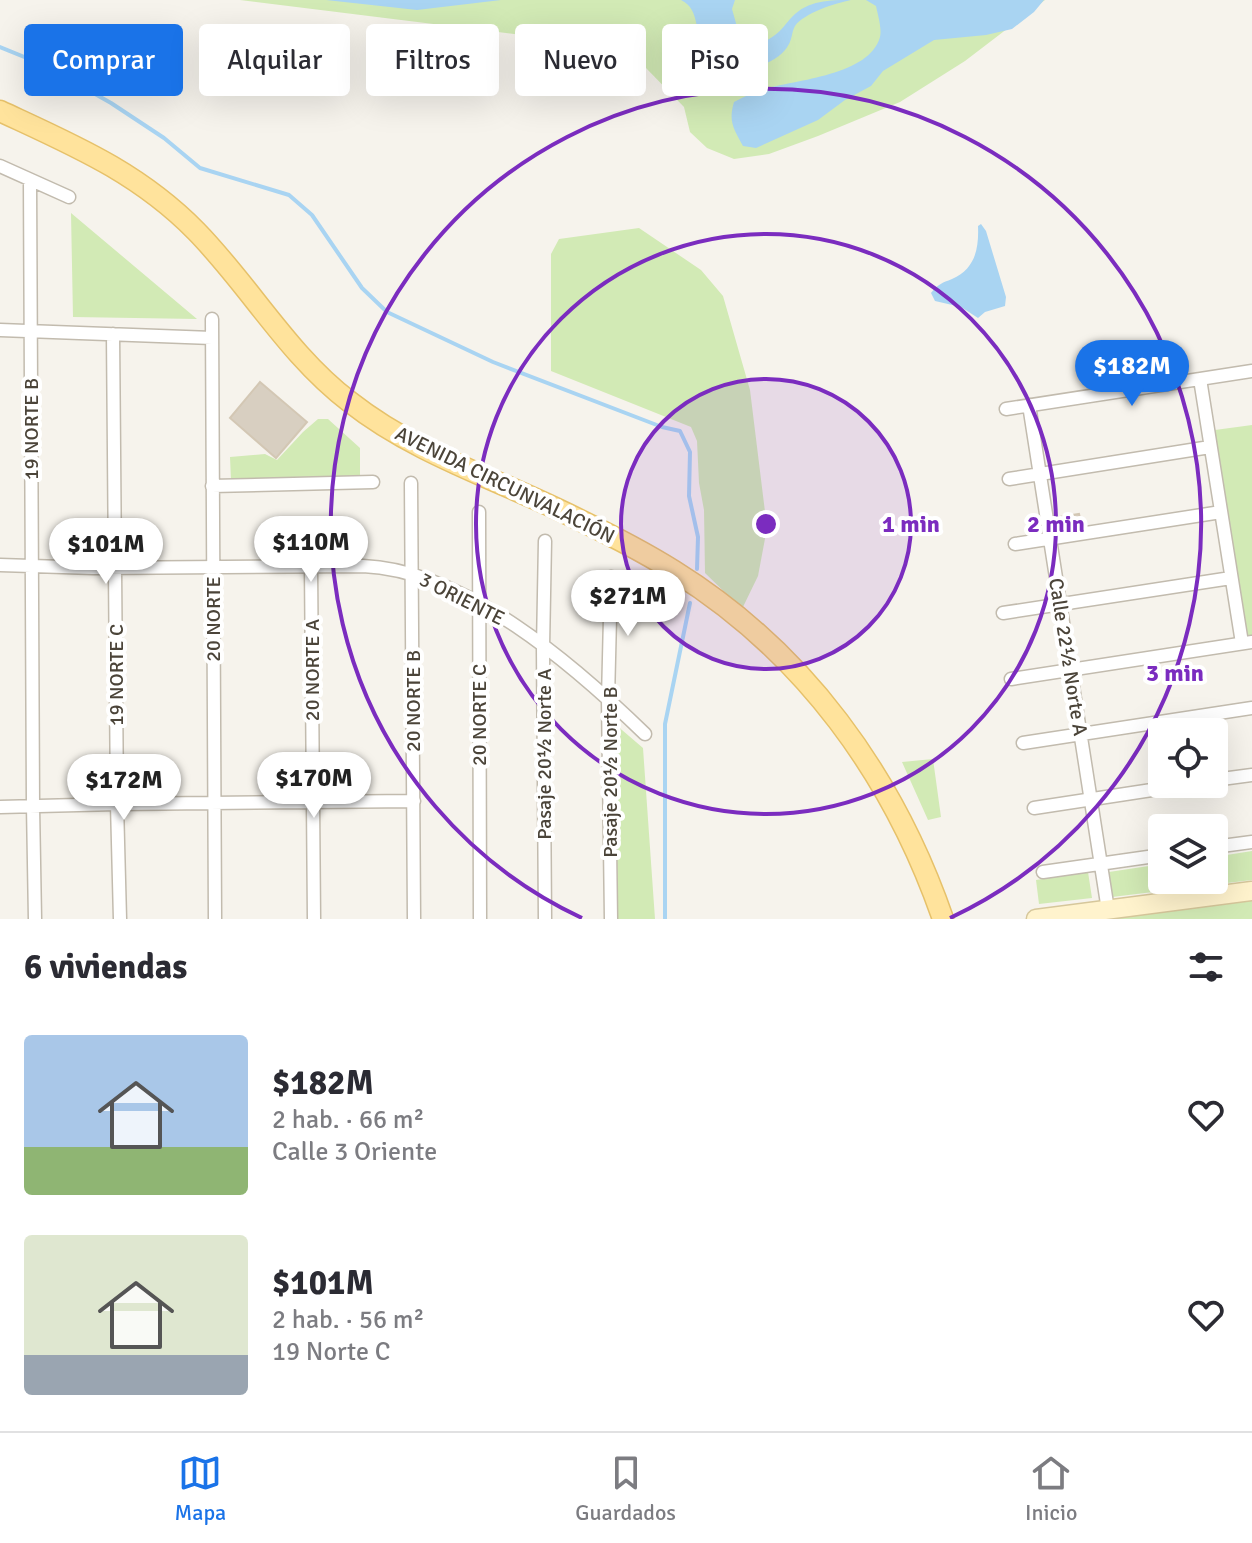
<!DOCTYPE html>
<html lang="es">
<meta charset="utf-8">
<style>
body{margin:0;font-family:Signika,sans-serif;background:#f2f2f3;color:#2b2b33;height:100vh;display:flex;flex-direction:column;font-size:30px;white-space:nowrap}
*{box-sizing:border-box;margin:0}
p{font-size:26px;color:#7c7c81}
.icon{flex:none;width:44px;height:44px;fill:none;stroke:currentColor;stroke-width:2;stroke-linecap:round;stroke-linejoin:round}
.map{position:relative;height:919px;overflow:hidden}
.sheet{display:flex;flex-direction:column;background:#fff;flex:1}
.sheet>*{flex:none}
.banner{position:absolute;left:24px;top:24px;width:800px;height:72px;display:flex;gap:16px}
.fabs{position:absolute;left:1148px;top:718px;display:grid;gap:16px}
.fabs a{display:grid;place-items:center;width:80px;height:80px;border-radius:8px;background:#fff;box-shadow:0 8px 32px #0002;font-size:40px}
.price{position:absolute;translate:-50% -68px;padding:0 18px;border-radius:28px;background:#fff;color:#222;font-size:26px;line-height:52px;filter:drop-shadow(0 2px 4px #0008)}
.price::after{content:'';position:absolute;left:50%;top:48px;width:24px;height:18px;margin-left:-12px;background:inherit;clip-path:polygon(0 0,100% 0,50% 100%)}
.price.on{background:#1a73e8;color:#fff}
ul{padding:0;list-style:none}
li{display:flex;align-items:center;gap:24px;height:200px;padding:0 24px}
li span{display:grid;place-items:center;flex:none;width:224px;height:160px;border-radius:8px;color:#555}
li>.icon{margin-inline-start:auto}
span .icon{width:96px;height:96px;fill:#fffc;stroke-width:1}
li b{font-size:34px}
h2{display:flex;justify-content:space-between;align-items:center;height:96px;padding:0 24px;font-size:34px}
.tag{padding:0 28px;border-radius:8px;background:#fff;box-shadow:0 8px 32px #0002;font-size:28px;line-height:72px}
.tag.on{background:#1a73e8;color:#fff}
.menu{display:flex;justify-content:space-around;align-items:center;height:112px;border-top:2px solid #e1e1e2;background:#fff;font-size:22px;color:#7c7c81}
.menu a{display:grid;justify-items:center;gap:4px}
.menu .on{color:#1a73e8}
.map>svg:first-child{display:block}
</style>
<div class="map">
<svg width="1252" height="919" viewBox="0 0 1252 919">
<rect width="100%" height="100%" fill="#f6f3ec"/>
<path fill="#d2eab5" d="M240 0H1045L965 61 900 102 818 136 769 154 734 159 707 148 690 132 684 107 646 68 592 55 539 37Z
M71 213 197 319 73 317Z
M639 228 701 270 723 296 750 390 767 528 758 576 742 609 705 573 704 510 699 483 697 441 691 427 551 371V254L559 239Z
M318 419H328L360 448V482L231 480 230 457 265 454 277 460 303 432Z
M1252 425V637H1247L1215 430Z
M615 724 643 748 655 919H618Z
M933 759 941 817 928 820 902 762Z
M1252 851V880L1112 897 1109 872 1162 864V880H1214V857Z
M1088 872 1092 898 1039 904 1036 880Z
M1252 898V919H1106Z"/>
<path fill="#a9d4f2" d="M326 0H501L417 10Z
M681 0H735L732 9 739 34C732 39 723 35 715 38L717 45 735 53C749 48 763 44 775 35 782 30 786 23 792 17 808 0 830 0 851 0 836 3 804 13 795 26 792 31 792 39 789 44 779 64 744 73 724 72 718 66 710 60 705 53 694 36 701 9 681 0Z
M866 0H1044L1034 12 1012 29 986 35 934 40 883 71 871 86 845 100 818 120 756 148 743 146C734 129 728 122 734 102 742 98 749 94 757 91 790 80 869 77 880 37 882 28 878 16 876 6Z
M981 224 986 231 1006 297 1005 306 985 312 978 318 961 307 935 301 931 293C938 284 942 283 952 279 975 269 979 249 978 226Z"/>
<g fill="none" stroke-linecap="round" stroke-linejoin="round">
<path stroke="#a9d4f2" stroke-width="4" d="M0 47 44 65 111 103 164 138 200 168 289 195 312 215 362 288 387 312 493 362 662 427 680 431 690 452 689 496 698 537 697 569
M665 919V724L690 603"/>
</g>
<path fill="#d8cfc1" stroke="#d3c7b4" stroke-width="2" d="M260 382 307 422 276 458 230 418Z
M1079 514 1082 527 1062 530 1059 517Z"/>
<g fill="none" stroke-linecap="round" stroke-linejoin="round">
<defs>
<path id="street" d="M0 166 69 197
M30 180 33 806 35 919
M212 319 215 919
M0 330 212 338
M113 334 117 804 120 919
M1200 379 1242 643
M1029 405 1108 910
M1006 409 1252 371
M1009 479 1210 447
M411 483 414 919
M212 486 373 482
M479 512 480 919
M1015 544 1221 512
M0 565 94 568 363 566C465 570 575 666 645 734
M311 566 314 919
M611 577 608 699 611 919
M1003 613 1231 578
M1011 679 1252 642
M1023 743 1252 708
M1214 780 1252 775
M0 807 117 804 414 801
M1034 808 1191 784
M1214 847 1252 842
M1043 872 1162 855
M545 919 543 647 545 541"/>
<path id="secondary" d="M1036 919 1252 891"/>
<path id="primary" d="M0 111C73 145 138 172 196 231 250 286 288 355 350 402 411 450 485 475 555 508 595 527 636 547 674 571 804 652 893 775 943 919"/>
</defs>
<use href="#street" stroke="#c2bbae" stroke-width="15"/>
<use href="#secondary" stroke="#d6c79b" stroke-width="21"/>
<use href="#primary" stroke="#e6c16a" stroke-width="23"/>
<use href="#street" stroke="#fff" stroke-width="12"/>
<use href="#secondary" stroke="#fff3cd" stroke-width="18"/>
<use href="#primary" stroke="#ffe39c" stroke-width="20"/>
</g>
<circle cx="766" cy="524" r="145" fill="#7b2cbf" fill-opacity=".12"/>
<g fill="none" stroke="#7b2cbf" stroke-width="4">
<circle cx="766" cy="524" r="145"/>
<circle cx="766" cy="524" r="290"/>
<path d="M582 918A435 435 0 1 1 950 918"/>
</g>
<g text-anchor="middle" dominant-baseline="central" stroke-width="8" stroke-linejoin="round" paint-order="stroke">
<g font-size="20" fill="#4b4439" stroke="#fff">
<text transform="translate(31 429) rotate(-90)">19 NORTE B</text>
<text transform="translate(505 485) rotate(26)">AVENIDA CIRCUNVALACIÓN</text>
<text transform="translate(462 599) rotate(27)">3 ORIENTE</text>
<text transform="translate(213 619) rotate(-90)">20 NORTE</text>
<text transform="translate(1068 657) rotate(81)">Calle 22½ Norte A</text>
<text transform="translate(312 670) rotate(-90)">20 NORTE A</text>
<text transform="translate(116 675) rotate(-90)">19 NORTE C</text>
<text transform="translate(413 701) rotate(-90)">20 NORTE B</text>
<text transform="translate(479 715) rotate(-90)">20 NORTE C</text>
<text transform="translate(544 754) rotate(-90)">Pasaje 20½ Norte A</text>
<text transform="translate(610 772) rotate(-90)">Pasaje 20½ Norte B</text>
</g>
</g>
<circle cx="766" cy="524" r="12" fill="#7b2cbf" stroke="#fff" stroke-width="4"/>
<g font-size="24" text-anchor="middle" font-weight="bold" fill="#7b2cbf" stroke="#fff" stroke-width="8" stroke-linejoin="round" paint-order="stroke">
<text x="911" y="532">1 min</text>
<text x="1056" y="532">2 min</text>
<text x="1175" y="681">3 min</text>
</g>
</svg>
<div class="fabs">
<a><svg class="icon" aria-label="locate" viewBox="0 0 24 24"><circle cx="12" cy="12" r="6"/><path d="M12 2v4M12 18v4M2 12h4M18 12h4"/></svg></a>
<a><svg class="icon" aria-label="layers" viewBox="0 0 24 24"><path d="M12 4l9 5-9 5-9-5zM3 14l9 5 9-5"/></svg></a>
</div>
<b class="price on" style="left:1132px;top:408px">$182M</b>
<b class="price" style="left:311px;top:584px">$110M</b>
<b class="price" style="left:106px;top:586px">$101M</b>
<b class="price" style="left:628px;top:638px">$271M</b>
<b class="price" style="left:314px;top:820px">$170M</b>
<b class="price" style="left:124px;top:822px">$172M</b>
<div class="banner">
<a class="tag on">Comprar</a>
<a class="tag">Alquilar</a>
<a class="tag">Filtros</a>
<a class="tag">Nuevo</a>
<a class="tag">Piso</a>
</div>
</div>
<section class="sheet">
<h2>6 viviendas<svg class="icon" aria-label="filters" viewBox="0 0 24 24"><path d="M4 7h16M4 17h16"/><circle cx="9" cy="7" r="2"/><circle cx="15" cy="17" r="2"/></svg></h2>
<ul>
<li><span style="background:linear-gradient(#a9c7e8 70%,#8fb573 0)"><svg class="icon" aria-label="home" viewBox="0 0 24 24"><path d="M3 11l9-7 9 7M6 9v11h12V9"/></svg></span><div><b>$182M</b><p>2 hab. · 66 m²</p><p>Calle 3 Oriente</p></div><svg class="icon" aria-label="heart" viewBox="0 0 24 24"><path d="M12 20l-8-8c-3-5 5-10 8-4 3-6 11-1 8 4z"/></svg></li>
<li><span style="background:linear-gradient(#dfe7d0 75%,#9aa5b1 0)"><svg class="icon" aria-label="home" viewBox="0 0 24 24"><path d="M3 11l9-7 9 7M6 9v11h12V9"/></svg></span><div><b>$101M</b><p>2 hab. · 56 m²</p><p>19 Norte C</p></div><svg class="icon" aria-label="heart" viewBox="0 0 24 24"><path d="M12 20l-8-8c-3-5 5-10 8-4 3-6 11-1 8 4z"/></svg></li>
</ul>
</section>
<nav class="menu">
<a class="on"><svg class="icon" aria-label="map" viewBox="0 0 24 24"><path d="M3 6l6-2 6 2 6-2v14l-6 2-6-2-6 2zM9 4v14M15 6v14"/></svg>Mapa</a>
<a><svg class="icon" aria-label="saved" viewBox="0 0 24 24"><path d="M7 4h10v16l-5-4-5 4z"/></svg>Guardados</a>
<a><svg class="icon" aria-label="home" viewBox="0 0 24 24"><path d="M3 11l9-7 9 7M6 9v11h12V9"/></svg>Inicio</a>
</nav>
